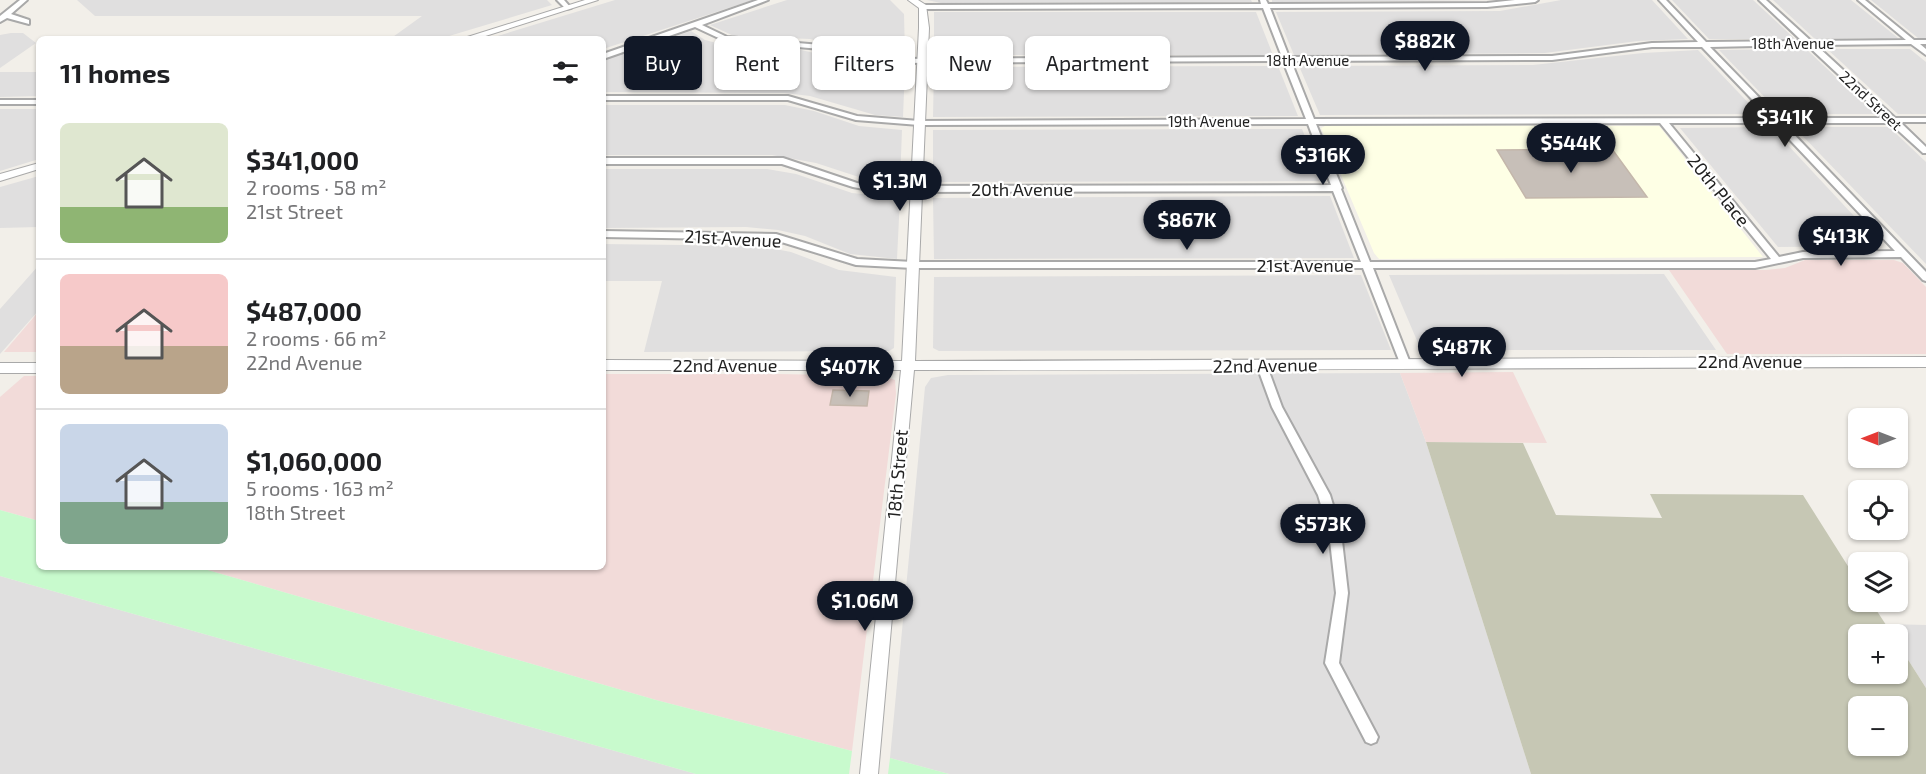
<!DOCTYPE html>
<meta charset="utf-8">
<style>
body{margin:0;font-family:"Exo 2",sans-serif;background:#f2f2f2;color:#202124;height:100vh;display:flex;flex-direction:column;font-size:22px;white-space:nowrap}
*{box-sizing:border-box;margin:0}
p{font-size:20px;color:#757577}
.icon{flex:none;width:33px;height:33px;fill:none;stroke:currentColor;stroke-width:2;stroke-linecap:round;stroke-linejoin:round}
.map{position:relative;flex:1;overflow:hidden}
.sheet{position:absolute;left:36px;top:36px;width:570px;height:534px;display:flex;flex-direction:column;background:#fff;border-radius:9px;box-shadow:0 2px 4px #0004}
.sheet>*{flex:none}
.top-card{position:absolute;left:624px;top:36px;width:570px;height:54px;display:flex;gap:12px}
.needle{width:39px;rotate:270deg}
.controls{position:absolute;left:1848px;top:408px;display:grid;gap:12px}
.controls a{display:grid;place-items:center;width:60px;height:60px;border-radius:9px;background:#fff;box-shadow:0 2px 4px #0004;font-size:30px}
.price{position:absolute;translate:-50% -51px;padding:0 14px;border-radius:21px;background:#111827;color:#fff;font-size:20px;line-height:39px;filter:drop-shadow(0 2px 3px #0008)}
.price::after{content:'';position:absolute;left:50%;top:36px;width:18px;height:14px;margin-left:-9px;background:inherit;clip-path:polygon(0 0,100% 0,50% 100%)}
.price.selected{background:#222;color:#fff}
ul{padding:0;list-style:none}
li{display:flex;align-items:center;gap:18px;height:150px;padding:0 24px}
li+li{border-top:2px solid #e0e0e0}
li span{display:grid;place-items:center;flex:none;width:168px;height:120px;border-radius:9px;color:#555}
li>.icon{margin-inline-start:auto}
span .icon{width:72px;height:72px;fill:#fffc;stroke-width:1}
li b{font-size:26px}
h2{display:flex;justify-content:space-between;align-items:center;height:72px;padding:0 24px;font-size:26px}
.pill{padding:0 21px;border-radius:9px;background:#fff;box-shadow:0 2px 4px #0004;font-size:21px;line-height:54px}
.pill.selected{background:#111827;color:#fff}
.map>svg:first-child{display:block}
</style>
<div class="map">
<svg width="1926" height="774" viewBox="0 0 1926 774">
<rect width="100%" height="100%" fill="#f2efe9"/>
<path fill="#e0dfdf" d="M77 0H547L552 5 439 39H390L422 16H95Z
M615 0H753L603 49V39H488Z
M787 0H890L904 14 905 56 866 52 810 39 734 36 710 25Z
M927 0H1251L1252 2 941 3Z
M1272 0H1503L1272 2Z
M1561 0H1652L1688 39 1638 41 1545 53 1294 55 1276 12 1500 11Z
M1672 0H1753L1795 39H1709Z
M1773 0H1851L1898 38 1815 39Z
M1871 0H1926V38H1918Z
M934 12H1256L1273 55H934Z
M691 31 705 40 736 48 797 49 853 62 905 67 903 117 875 115 810 96 784 93 603 92V60Z
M11 33H23L36 43 0 68V35Z
M1806 49 1875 114H1781L1719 50Z
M1827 49H1910L1926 62V114H1898Z
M1698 50 1759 114 1320 115 1299 66 1533 65 1643 53Z
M1278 66 1298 116 933 117 934 67Z
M0 72H39V96L0 97Z
M603 105H785L814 111 859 126 902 130 900 182 868 180 816 163 772 155H603Z
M0 109H39V159L0 171Z
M1771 127 1882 246 1778 247 1680 128Z
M1794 127H1889L1926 162V264Z
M1302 129 1323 181 933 182V130Z
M603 169H767L796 174 852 193 900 198 897 259 850 254 805 236 778 230 746 227 603 228Z
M39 176V227L0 228V187Z
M1330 196 1354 258 934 259 933 198Z
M603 244 760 246 791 252 839 270 896 277 894 348 889 351 644 352 662 281H603Z
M39 265V310L0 354V309Z
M1664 274 1716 350H1421L1389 275Z
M1361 275 1391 350 939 351 933 348 934 277Z
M1400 373 1426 442 1531 774H949L890 758 925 387 931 378 948 375Z
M0 576 696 774H0Z
M1885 624 1926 625V688L1898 644V634H1892Z"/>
<path fill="#f2dbd9" d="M1805 260H1894L1903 263 1926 287V354H1727L1669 270H1766L1785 268Z
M39 311V352H4Z
M1513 372 1547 443 1426 442 1400 373Z
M603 374H778L884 376 895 380 896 394 852 751 656 700 197 567H603Z
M24 376H39V521L0 510V397Z"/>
<path fill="#feffe5" d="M1327 125 1659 126 1763 257 1379 259 1374 253 1321 128Z"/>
<path fill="#c6c7b4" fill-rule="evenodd" d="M1426 442 1523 443 1556 515 1662 518 1650 494 1803 495 1858 582V602H1871L1892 634H1858V674H1898V644L1926 688V774H1531ZM1858 706H1898V746H1858Z"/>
<path fill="#c8facd" d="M0 510 39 521V567H197L656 700 852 751 849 774H696L0 576Z
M890 758 949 774H888Z"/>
<path fill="#c7bfb8" stroke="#c4b7ab" stroke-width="1.5" d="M1612 149 1647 197 1526 198 1497 150Z
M833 390 869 391 867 406 830 405Z"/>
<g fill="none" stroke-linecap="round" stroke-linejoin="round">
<defs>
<path id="minor" d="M20 0H27L11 14 29 20V24L7 18 0 22V16Z
M557 0H564L571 8 566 9Z
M758 0H768L702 25 727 37 821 45 890 59 1282 57 1263 8 923 9 920 7 923 5 1261 4 1260 0H1266L1268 4 1487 3 1515 0H1538L1535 2 1487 7 1270 8 1289 57 1552 56 1652 43 1698 42 1659 0H1666L1706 42 1802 41 1759 0H1766L1811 41 1906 40 1858 0H1865L1914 40H1926V44H1920L1926 49V55L1911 44 1816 45 1895 118H1926V122H1900L1926 147V153H1923L1890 123H1783L1926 272V281L1923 280 1901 257 1803 258 1755 268H1373L1410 363 1405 367 1400 363 1363 268H913L856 265 775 240 603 237V231L776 234 857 259 913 262H1361L1333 191 880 192 853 187 782 164H603V158H783L857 183 880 186 1331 185 1308 124 919 125 856 120 788 100H603V96H788L857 116 919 121 1306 119 1283 61 890 63 821 49 725 41 695 27 603 59V54ZM1807 45 1885 118H1779L1710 47ZM1652 47H1702L1770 118 1314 119 1291 61 1552 60ZM1660 123 1771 259 1755 262H1370L1341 189 1342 188 1316 124ZM1669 123H1774L1895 251 1803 252 1779 257Z
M0 100H39V104H0Z
M1262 362 1267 366 1282 407 1330 495 1341 532 1348 593 1339 663 1378 737 1376 742 1371 744 1366 742 1325 663 1336 593 1329 532 1318 495 1272 407 1257 366Z"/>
<path id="tertiary" d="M585 0H598L476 39H461Z
M908 0H918L926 5 929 28 915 361C1252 361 1589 357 1926 357V367C1589 367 1251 371 914 370L878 774H860L901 370H603V360L902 361 919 28V8Z
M39 163V169L0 181V174Z
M0 363H39V373H0Z"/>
</defs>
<use href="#minor" stroke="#a9a9a9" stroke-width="4"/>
<use href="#tertiary" stroke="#a9a9a9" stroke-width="2"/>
<use href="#minor" fill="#fff" fill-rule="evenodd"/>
<use href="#tertiary" fill="#fff" fill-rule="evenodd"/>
</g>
<g text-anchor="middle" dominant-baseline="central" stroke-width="4.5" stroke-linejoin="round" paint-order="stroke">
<g font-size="15" fill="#222" stroke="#fff">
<text x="1793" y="43">18th Avenue</text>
<text x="1308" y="60">18th Avenue</text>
<text transform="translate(1871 100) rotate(43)">22nd Street</text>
<text x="1209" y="121">19th Avenue</text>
</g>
<g font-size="18" fill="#222" stroke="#fff">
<text x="1022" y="189">20th Avenue</text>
<text transform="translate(1719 190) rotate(51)">20th Place</text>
<text transform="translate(733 238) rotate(3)">21st Avenue</text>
<text x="1305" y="265">21st Avenue</text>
<text x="1750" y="361">22nd Avenue</text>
<text x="725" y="365">22nd Avenue</text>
<text transform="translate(1265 365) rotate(-1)">22nd Avenue</text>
<text transform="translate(897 474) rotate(-85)">18th Street</text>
</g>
</g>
</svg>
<div class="controls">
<a><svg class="needle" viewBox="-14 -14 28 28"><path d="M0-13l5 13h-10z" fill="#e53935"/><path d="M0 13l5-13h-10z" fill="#757577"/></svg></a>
<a><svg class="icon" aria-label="locate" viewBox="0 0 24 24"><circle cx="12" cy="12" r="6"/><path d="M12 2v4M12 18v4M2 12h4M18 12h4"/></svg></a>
<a><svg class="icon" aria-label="layers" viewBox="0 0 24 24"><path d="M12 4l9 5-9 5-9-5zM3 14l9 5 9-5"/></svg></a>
<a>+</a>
<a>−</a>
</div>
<b class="price" style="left:1425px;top:72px">$882K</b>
<b class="price selected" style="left:1785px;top:148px">$341K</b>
<b class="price" style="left:1571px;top:174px">$544K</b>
<b class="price" style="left:1323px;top:186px">$316K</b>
<b class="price" style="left:900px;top:212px">$1.3M</b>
<b class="price" style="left:1187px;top:251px">$867K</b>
<b class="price" style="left:1841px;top:267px">$413K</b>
<b class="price" style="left:1462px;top:378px">$487K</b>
<b class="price" style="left:850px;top:398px">$407K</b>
<b class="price" style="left:1323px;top:555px">$573K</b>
<b class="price" style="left:865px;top:632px">$1.06M</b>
<div class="top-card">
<a class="pill selected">Buy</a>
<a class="pill">Rent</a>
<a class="pill">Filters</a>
<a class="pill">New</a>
<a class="pill">Apartment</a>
</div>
<section class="sheet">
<h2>11 homes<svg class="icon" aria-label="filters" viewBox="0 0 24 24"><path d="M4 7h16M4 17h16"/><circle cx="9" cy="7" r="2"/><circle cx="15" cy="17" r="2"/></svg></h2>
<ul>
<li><span style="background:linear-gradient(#dfe7d0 70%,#8fb573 0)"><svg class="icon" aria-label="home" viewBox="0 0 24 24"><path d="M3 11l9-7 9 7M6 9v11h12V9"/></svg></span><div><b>$341,000</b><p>2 rooms · 58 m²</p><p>21st Street</p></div></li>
<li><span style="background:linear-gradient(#f6c9c9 60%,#b9a48a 0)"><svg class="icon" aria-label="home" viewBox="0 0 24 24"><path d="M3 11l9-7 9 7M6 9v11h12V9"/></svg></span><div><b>$487,000</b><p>2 rooms · 66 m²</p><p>22nd Avenue</p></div></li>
<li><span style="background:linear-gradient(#c9d6e8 65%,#7fa58c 0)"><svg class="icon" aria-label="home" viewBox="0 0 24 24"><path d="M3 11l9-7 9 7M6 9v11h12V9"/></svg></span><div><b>$1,060,000</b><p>5 rooms · 163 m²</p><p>18th Street</p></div></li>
</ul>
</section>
</div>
